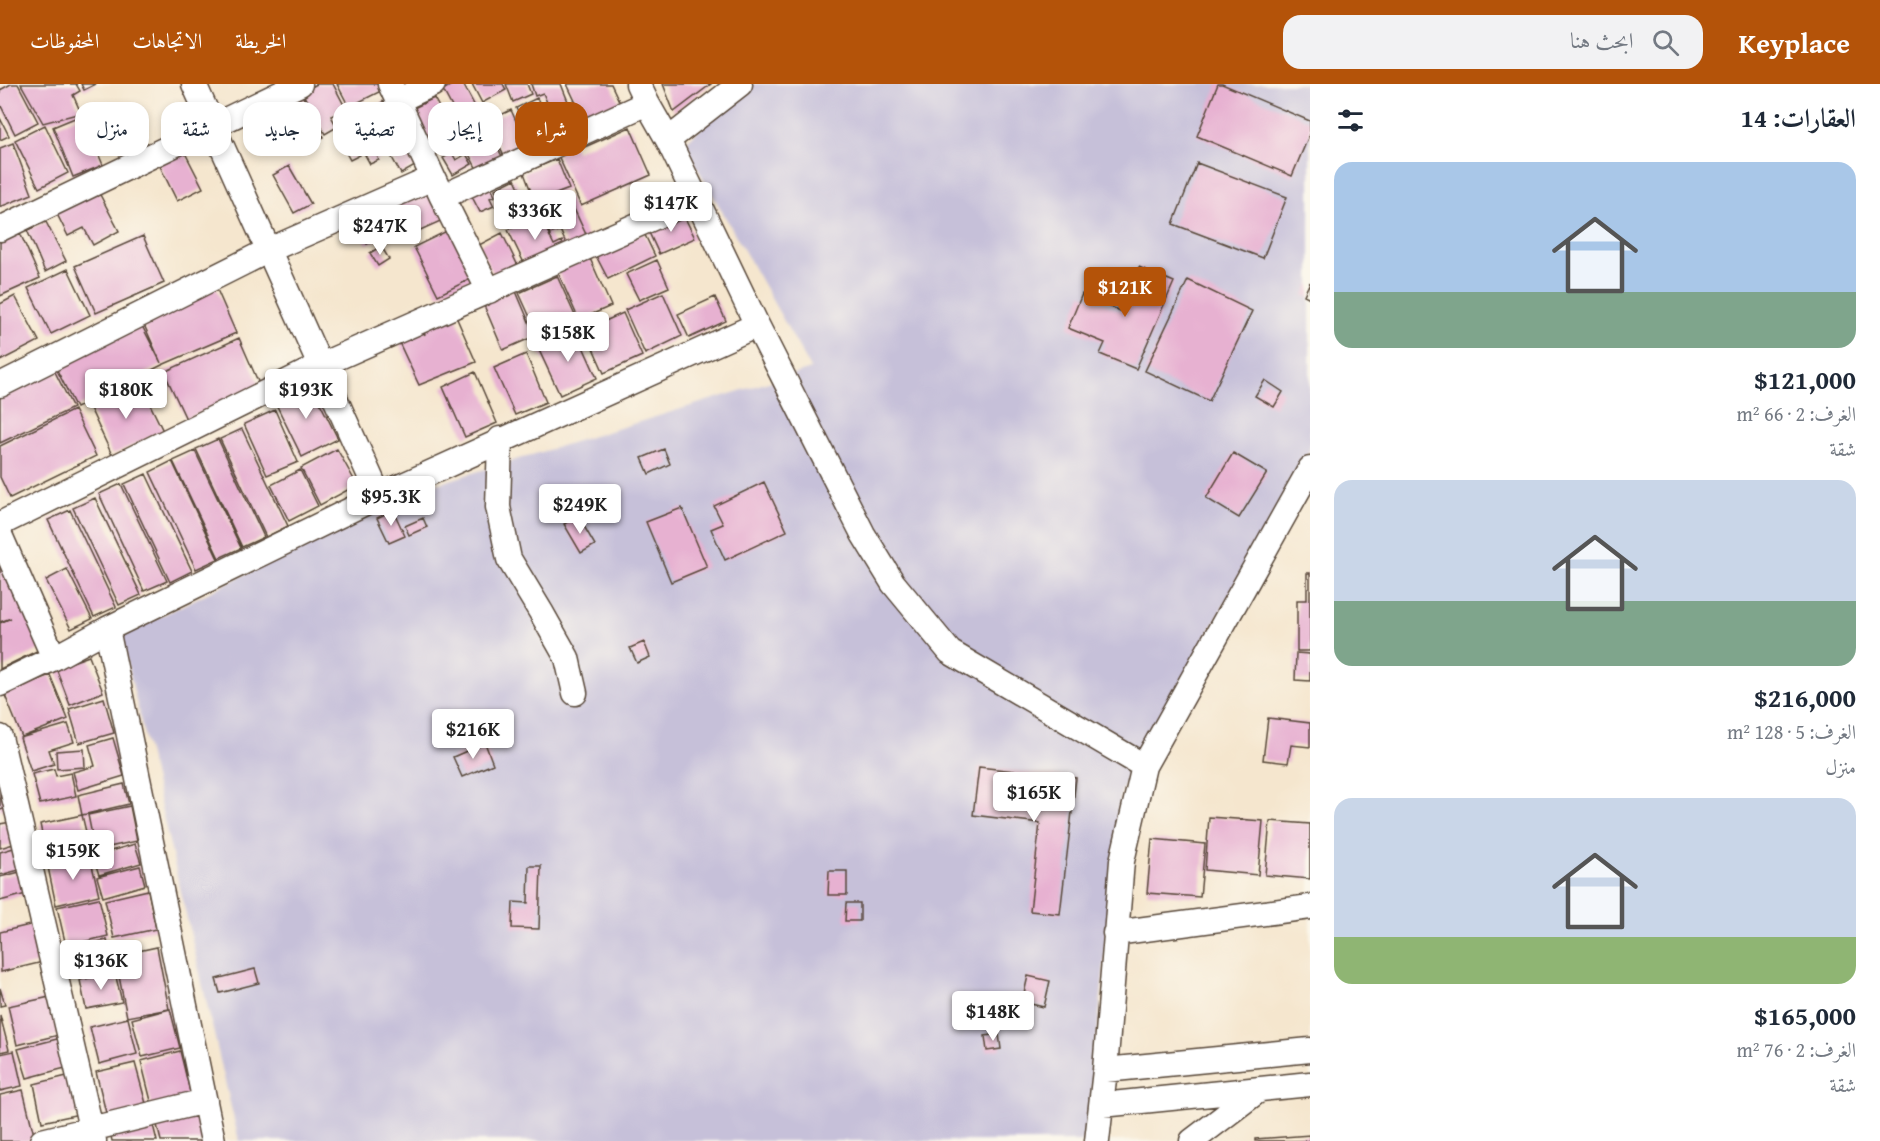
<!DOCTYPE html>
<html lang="ar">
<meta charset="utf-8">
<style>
body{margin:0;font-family:"Gentium Book Plus",Amiri,serif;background:#f2f2f3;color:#1f2937;direction:rtl;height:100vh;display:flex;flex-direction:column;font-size:22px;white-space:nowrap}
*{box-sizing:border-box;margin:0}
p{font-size:20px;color:#747a83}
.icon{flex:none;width:33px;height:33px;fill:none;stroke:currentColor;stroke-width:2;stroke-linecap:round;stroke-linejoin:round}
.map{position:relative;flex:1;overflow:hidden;direction:ltr}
.drawer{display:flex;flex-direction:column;background:#fff;width:570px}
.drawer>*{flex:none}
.guide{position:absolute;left:18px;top:18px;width:570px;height:54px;direction:rtl;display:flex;gap:12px}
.price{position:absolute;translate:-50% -51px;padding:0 14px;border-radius:6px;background:#fff;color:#222;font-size:20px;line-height:39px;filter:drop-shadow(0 2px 3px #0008)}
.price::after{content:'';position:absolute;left:50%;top:36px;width:18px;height:14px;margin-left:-9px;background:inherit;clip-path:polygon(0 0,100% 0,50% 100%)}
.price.active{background:#b45309;color:#fff}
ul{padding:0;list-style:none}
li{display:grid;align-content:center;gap:12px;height:318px;padding:0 24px}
li span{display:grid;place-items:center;height:186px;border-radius:18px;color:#555}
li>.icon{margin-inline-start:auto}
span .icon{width:108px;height:108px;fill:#fffc;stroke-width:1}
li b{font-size:26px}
h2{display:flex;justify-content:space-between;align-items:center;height:72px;padding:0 24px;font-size:26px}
.pill{padding:0 21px;border-radius:18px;background:#fff;box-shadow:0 3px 9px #0003;font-size:21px;line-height:54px}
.pill.active{background:#b45309;color:#fff}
header{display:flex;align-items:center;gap:36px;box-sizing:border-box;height:84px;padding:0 30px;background:#b45309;color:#fff}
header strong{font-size:28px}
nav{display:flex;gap:33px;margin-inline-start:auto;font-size:21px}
.search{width:420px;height:54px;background:#f2f2f3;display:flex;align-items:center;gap:15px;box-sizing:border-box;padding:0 21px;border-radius:18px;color:#747a83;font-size:22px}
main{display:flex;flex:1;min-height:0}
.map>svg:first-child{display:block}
</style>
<header>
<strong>Keyplace</strong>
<div class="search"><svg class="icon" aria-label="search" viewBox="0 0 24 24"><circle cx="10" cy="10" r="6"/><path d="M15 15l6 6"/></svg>ابحث هنا</div>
<nav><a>الخريطة</a><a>الاتجاهات</a><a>المحفوظات</a></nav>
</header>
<main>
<section class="drawer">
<h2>العقارات: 14<svg class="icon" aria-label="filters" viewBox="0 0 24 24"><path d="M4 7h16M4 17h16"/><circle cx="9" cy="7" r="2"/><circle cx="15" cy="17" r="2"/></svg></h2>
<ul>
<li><span style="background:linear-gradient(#a9c7e8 70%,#7fa58c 0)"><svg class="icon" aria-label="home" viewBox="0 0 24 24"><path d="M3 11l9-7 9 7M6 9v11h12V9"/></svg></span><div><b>$121,000</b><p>الغرف: 2 · 66 m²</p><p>شقة</p></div></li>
<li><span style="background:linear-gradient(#c9d6e8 65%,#7fa58c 0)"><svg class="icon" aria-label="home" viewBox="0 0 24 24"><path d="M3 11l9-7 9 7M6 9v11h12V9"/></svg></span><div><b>$216,000</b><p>الغرف: 5 · 128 m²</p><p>منزل</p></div></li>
<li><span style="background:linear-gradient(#c9d6e8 75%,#8fb573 0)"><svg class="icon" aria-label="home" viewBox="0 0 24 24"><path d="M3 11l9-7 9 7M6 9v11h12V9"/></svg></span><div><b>$165,000</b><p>الغرف: 2 · 76 m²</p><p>شقة</p></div></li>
</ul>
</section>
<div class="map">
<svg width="1310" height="1057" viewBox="0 0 1310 1057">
<rect width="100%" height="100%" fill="#fbf7ec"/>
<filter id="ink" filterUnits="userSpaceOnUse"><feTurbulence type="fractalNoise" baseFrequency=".0167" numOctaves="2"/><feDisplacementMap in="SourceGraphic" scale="12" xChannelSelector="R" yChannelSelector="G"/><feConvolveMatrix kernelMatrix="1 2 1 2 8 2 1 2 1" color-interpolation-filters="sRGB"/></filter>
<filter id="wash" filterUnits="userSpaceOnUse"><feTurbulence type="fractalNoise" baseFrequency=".008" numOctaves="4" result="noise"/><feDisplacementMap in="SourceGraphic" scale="24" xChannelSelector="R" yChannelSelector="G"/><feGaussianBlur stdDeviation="1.35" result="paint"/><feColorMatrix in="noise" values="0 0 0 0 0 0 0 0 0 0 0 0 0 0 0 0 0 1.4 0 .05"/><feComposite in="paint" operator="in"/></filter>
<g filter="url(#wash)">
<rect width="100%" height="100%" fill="#f5e6ce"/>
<path fill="#c6c0d9" d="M749 0H1310V365L1121 708 1087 1057H239L121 552 411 408 811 285 684 60Z"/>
<g id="blocks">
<path fill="#e7b1d1" d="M11 0H18L38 38 15 50 0 20V6Z
M21 0H76L80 7 73 11 81 29 43 39Z
M81 0H96L84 6Z
M317 0H333L346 25 331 32 337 43 325 50 302 8Z
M337 0H385L387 4 349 23Z
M453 0H463L479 30 461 40 443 6Z
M472 0H503L506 6 482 19Z
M506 0H527L531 10 513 18Z
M531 0H561L577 40 559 47 543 9 535 12Z
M567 0H611L620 19 584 36Z
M663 0H711L674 28Z
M1218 0H1222L1310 37V49L1292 92 1197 52Z
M299 5 323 53 311 59 287 11Z
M434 14 454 51 432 63 412 25Z
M537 14 555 51 534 61 516 24Z
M384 17 390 28 377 36 371 25Z
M511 26 530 68 507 79 488 37Z
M368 27 384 57 370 64 363 51 357 55 348 37Z
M82 31 103 81 73 93 53 43Z
M390 32 396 43 384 50 378 40Z
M0 34 9 52 0 56Z
M485 40 505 78 480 91 460 53Z
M45 41 68 89 39 104 15 56Z
M630 43 651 91 581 122 557 69 574 61 576 67Z
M399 51 415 82 401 90 384 59Z
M349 52 360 71 350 76 340 58Z
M13 59 32 110 0 123V64Z
M181 61 203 104 177 117 156 74Z
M373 64 379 76 370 80 364 69Z
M452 69 456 76 466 70 472 80 453 91 443 74Z
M557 75 569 105 535 118 524 89Z
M1197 79 1287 113 1263 174 1173 140Z
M289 82 311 120 294 129 273 91Z
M515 95 531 130 511 140 495 105Z
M488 97 495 112 490 114 494 122 480 128 469 107Z
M97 105 119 147 93 161 84 144 68 152 55 126Z
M431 105 445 135 407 152 391 117Z
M568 112 589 157 569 166 560 146 550 150 539 125Z
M389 119 401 144 367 160 355 136Z
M682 128 695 154 659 170 647 144Z
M539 130 554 161 562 157 567 168 525 181 508 146Z
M46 138 66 177 45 188 27 146Z
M453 144 477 192 438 211 414 163Z
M20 149 40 194 0 212V158Z
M502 149 519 184 496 195 479 161Z
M644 149 655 172 608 195 593 166Z
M143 152 164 199 96 229 75 182Z
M381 162 389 175 378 182 370 169Z
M588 170 611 222 579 236 556 184Z
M657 176 669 203 639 216 626 190Z
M1139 183 1174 198 1136 285 1100 270 1105 259 1068 244 1082 210 1120 227Z
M68 185 90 231 51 250 28 204Z
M557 192 577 236 539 253 519 209Z
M1188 196 1252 227 1209 317 1145 287Z
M1310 198V214L1304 211Z
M215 201 236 249 162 281 76 324 53 278 139 236 161 279 141 234Z
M515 205 535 252 503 266 483 219Z
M663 209 682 252 645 270 625 226Z
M15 212 39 257 0 277V220Z
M715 213 726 237 689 254 678 230Z
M454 228 476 278 419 301 396 252 420 241 425 251 422 243Z
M623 229 642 272 604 289 585 246Z
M576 247 597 294 560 311 538 264Z
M239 254 260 302 186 335 164 288Z
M526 270 546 318 515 331 494 284Z
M50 278 73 324 0 359V303Z
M475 288 497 339 465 353 443 303Z
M1265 296 1283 308 1274 323 1255 312Z
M310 299 338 355 302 373 274 316Z
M140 300 163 347 112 371 90 324Z
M74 326 96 372 10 414 0 393V362Z
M275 326 298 378 267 391 244 340Z
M242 345 288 442 266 453 220 355Z
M218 355 264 453 242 463 196 365Z
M337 365 357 401 320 421 301 384Z
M664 365 670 380 649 390 642 374Z
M195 367 241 464 219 474 173 377Z
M1233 369 1267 389 1239 434 1206 414Z
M172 377 218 475 196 485 150 388Z
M300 386 318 422 289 437 271 401Z
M146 390 192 487 170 498 124 400Z
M764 398 787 447 725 476 711 445 723 440 714 422Z
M121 400 167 497 144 507 99 410Z
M95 414 141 511 119 521 73 424Z
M682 424 707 483 671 498 646 438Z
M70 426 116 523 94 533 48 436Z
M393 426 405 452 389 459 377 434Z
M578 432 595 461 581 469 564 440Z
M423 434 427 443 409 451 405 442Z
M0 466 47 562 0 585V539L11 534 0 538Z
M67 485 92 535 71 545 46 496Z
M1307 489H1310V567H1297V516H1307Z
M644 558 650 573 637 579 630 564Z
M1296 569 1310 570V597L1295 596Z
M89 572 103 608 70 621 56 584Z
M50 591 68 635 22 653 4 609Z
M104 614 114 649 79 659 69 625Z
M1268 634 1310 639V663L1291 661 1288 679 1263 676Z
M68 640 74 658 49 666 54 680 31 687 20 654Z
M113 654 124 692 78 706 73 688 95 682 89 661Z
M485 659 493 680 462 693 453 673Z
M84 665 85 683 57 685 56 667Z
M979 683 1076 694 1060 830 1030 827 1040 739 973 731Z
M54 685 56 692 71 689 76 712 40 720 32 690Z
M124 700 129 720 82 731 78 711Z
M0 702 14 722 0 726Z
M130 722 137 757 95 766 88 731Z
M82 731 91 769 48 779 40 740Z
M1209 733 1263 737 1258 791 1205 786Z
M1270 737 1310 740V795L1265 791Z
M11 738 17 759 0 764V740Z
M1152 755 1205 760 1200 813 1147 809Z
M135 760 141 779 99 791 93 772Z
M17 763 23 785 0 791V768Z
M90 773 99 811 56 821 48 783Z
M140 782 145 801 103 813 97 793Z
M529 782H541L539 845 512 844 513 818 528 819Z
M24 787 30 809 0 817V793Z
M829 787H847V811H828Z
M148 806 156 845 114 854 105 816Z
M99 814 108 852 66 862 57 823Z
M846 819H860V837H845Z
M34 840 43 878 1 888 0 848Z
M107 856 113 885 78 893 72 863Z
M157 863 169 925 127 933 115 872Z
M255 885 259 899 220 909 216 895Z
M115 889 122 918 86 925 80 896Z
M1028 892 1050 897 1044 923 1022 918Z
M0 904 5 921 0 922Z
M50 913 59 951 17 961 8 922Z
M170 925 180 964 142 973 132 935Z
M0 931 9 966 0 968Z
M128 934 137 970 99 980 90 943Z
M999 950 1001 965 987 967 985 952Z
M61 954 69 983 27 994 18 965Z
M14 967 22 1002 0 1007V970Z
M180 967 192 1016 153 1025 141 977Z
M135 979 148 1027 108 1037 96 988Z
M75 990 84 1029 42 1038 34 1000Z
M23 1006 35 1055 24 1057H0V1011Z
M197 1022 205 1057H161L155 1033Z
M151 1033 157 1057H112L109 1043Z
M1310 1051V1057H1255V1055Z"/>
</g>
</g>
<g filter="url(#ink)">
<use href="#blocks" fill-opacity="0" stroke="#574638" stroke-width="1.5"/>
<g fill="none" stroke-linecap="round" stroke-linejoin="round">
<defs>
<path id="minor" d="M194 0 379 412
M390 0 442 113 489 207
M638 0 647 19 668 56 757 241 863 450 893 499 950 568 1144 682
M397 17 433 0
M668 56 740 0
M442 113 647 19
M0 145 300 0
M0 301 269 166 433 94
M500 355 498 423 509 475 541 528 567 574 575 609
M0 440 321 281 696 115
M0 451 54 574
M107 545 213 1057
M0 600 54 574 107 545 379 412 757 241
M0 653 94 1057
M1115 849 1310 823
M1105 986 1310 966
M1102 1021 1310 1000
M42 1057 205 1017
M1097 1057 1105 986 1122 777 1144 682 1310 385
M1192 1057 1259 1006"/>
</defs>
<use href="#minor" stroke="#574638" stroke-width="27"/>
<use href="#minor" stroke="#fff" stroke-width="24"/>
</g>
</g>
</svg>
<b class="price" style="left:671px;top:149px">$147K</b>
<b class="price" style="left:535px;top:157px">$336K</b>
<b class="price" style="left:380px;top:172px">$247K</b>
<b class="price active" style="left:1125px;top:234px">$121K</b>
<b class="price" style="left:568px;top:279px">$158K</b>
<b class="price" style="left:126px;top:336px">$180K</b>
<b class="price" style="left:306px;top:336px">$193K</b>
<b class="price" style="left:391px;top:443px">$95.3K</b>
<b class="price" style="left:580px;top:451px">$249K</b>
<b class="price" style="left:473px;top:676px">$216K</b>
<b class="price" style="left:1034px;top:739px">$165K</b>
<b class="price" style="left:73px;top:797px">$159K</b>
<b class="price" style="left:101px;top:907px">$136K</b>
<b class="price" style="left:993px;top:958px">$148K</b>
<div class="guide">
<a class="pill active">شراء</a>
<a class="pill">إيجار</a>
<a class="pill">تصفية</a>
<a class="pill">جديد</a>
<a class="pill">شقة</a>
<a class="pill">منزل</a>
</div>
</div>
</main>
